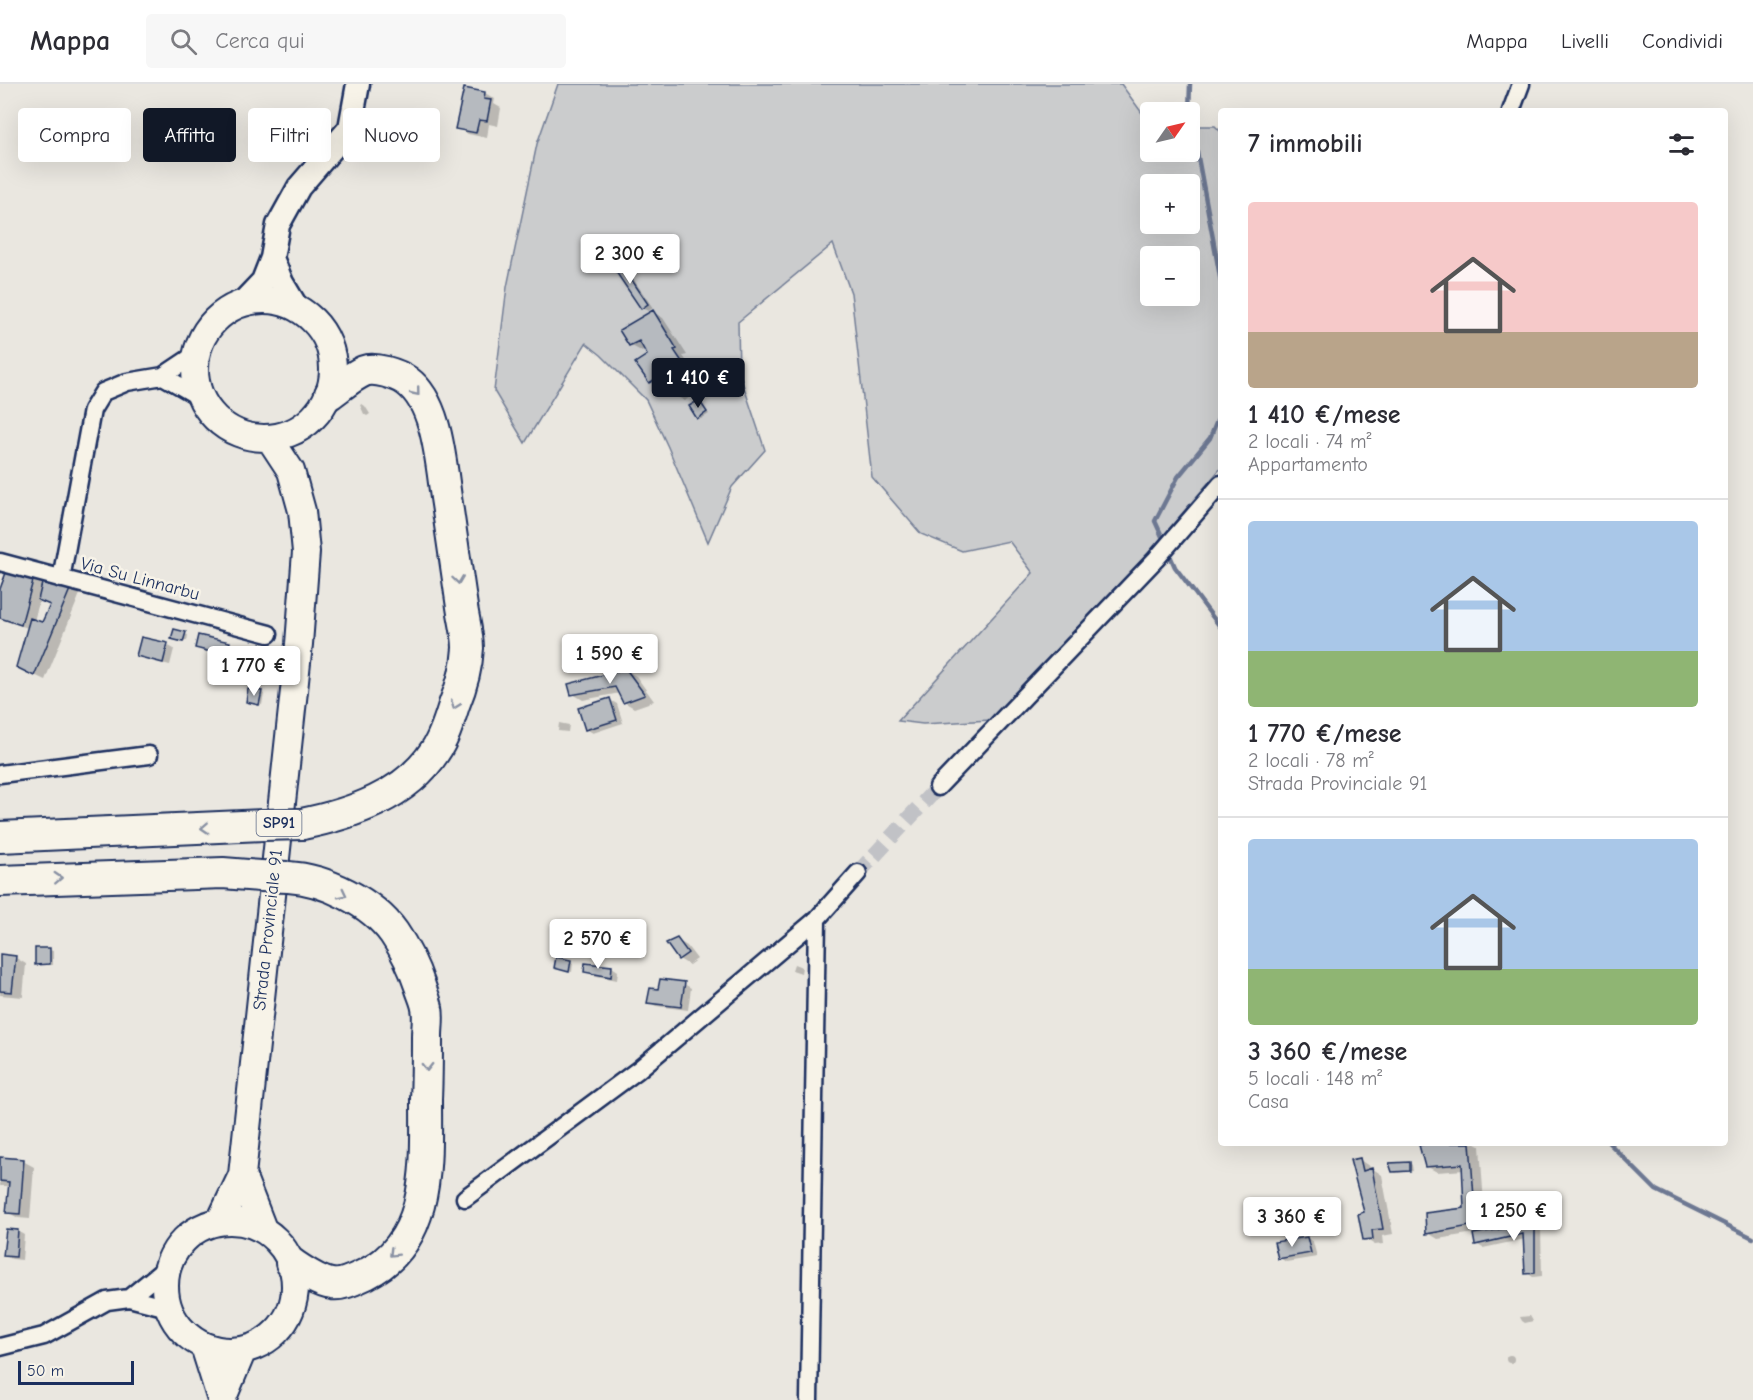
<!DOCTYPE html>
<html lang="it">
<meta charset="utf-8">
<style>
body{margin:0;font-family:"Comic Neue",sans-serif;background:#f7f7f7;color:#2b2b33;height:100vh;display:flex;flex-direction:column;font-size:22px;white-space:nowrap}
*{box-sizing:border-box;margin:0}
p{font-size:20px;color:#7c7c81}
.icon{flex:none;width:33px;height:33px;fill:none;stroke:currentColor;stroke-width:2;stroke-linecap:round;stroke-linejoin:round}
.map{position:relative;flex:1;overflow:hidden}
.panel{position:absolute;left:1218px;top:24px;width:510px;height:1038px;display:flex;flex-direction:column;background:#fff;border-radius:6px;box-shadow:0 6px 24px #0002}
.panel>*{flex:none}
.guide{position:absolute;left:18px;top:24px;width:570px;height:54px;display:flex;gap:12px}
.needle{width:39px;rotate:56deg}
.buttons{position:absolute;left:1140px;top:18px;display:grid;gap:12px}
.buttons a{display:grid;place-items:center;width:60px;height:60px;border-radius:6px;background:#fff;box-shadow:0 6px 24px #0002;font-size:30px}
.scale{position:absolute;left:18px;bottom:15px;width:116px;box-sizing:border-box;padding-left:6px;border:3px solid #1b2f5e;border-top:0;font-size:16px;line-height:21px;white-space:nowrap;color:#1b2f5e;-webkit-text-stroke:4px #f7f3e8;paint-order:stroke}
.price{position:absolute;translate:-50% -51px;padding:0 14px;border-radius:6px;background:#fff;color:#222;font-size:20px;line-height:39px;filter:drop-shadow(0 2px 3px #0008)}
.price::after{content:'';position:absolute;left:50%;top:36px;width:18px;height:14px;margin-left:-9px;background:inherit;clip-path:polygon(0 0,100% 0,50% 100%)}
.price.on{background:#111827;color:#fff}
ul{padding:0;list-style:none}
li{display:grid;align-content:center;gap:12px;height:318px;padding:0 30px}
li+li{border-top:2px solid #e1e1e2}
li span{display:grid;place-items:center;height:186px;border-radius:6px;color:#555}
li>.icon{margin-inline-start:auto}
span .icon{width:108px;height:108px;fill:#fffc;stroke-width:1}
li b{font-size:26px}
h2{display:flex;justify-content:space-between;align-items:center;height:72px;padding:0 30px;font-size:26px}
.tag{padding:0 21px;border-radius:6px;background:#fff;box-shadow:0 6px 24px #0002;font-size:21px;line-height:54px}
.tag.on{background:#111827;color:#fff}
header{display:flex;align-items:center;gap:36px;box-sizing:border-box;height:84px;padding:0 30px;background:#fff;border-bottom:2px solid #e1e1e2}
header strong{font-size:28px}
nav{display:flex;gap:33px;margin-inline-start:auto;font-size:21px}
.search{width:420px;height:54px;background:#f7f7f7;display:flex;align-items:center;gap:15px;box-sizing:border-box;padding:0 21px;border-radius:6px;color:#7c7c81;font-size:22px}
.map>svg:first-child{display:block}
</style>
<header>
<strong>Mappa</strong>
<div class="search"><svg class="icon" aria-label="search" viewBox="0 0 24 24"><circle cx="10" cy="10" r="6"/><path d="M15 15l6 6"/></svg>Cerca qui</div>
<nav><a>Mappa</a><a>Livelli</a><a>Condividi</a></nav>
</header>
<div class="map">
<svg width="1753" height="1316" viewBox="0 0 1753 1316">
<rect width="100%" height="100%" fill="#eae7e0"/>
<filter id="ink" filterUnits="userSpaceOnUse"><feTurbulence type="fractalNoise" baseFrequency=".0167" numOctaves="2"/><feDisplacementMap in="SourceGraphic" scale="12" xChannelSelector="R" yChannelSelector="G"/><feConvolveMatrix kernelMatrix="1 2 1 2 8 2 1 2 1" color-interpolation-filters="sRGB"/></filter>
<g filter="url(#ink)">
<path fill="#cbcccd" stroke="#737e96" stroke-width="1.5" fill-rule="evenodd" d="M558 0H1121L1150 40V68H1190V42H1215L1221 48V384L1150 467 990 636 923 640 898 637 1033 489 1009 457 962 467 921 450 872 393 851 209 833 160 738 238 739 288 765 366 732 403 708 458 668 363 646 316 601 271 586 259 525 359 494 307 507 203 537 60ZM1150 100H1190V140H1150ZM1150 172H1190V212H1150Z"/>
<path fill="#0003" fill-rule="evenodd" d="M485 9 495 15 494 20 501 24 498 42 489 40 487 54 468 50 457 44Z
M619 179 625 183 653 224 648 227 642 224Z
M653 228 663 234 687 271 683 272 703 301 685 317 674 311 666 300 661 304 650 297V272L645 265 641 267 630 261Z
M699 318 709 330 701 335 698 334Z
M362 320 365 322 370 330 367 332 364 330 360 321Z
M34 495 44 500 70 504 80 510 45 596 28 588V544L0 535V509ZM40 515 52 522 43 539 34 537Z
M175 546 188 551 187 557 173 554Z
M199 553 230 560 237 564 234 574 203 567 196 563Z
M167 561 174 565 170 581 145 575 138 572Z
M625 586 636 592 654 617 634 624 624 618 620 609 583 616 573 610Z
M261 608 264 610 262 621 247 618Z
M610 616 617 620 623 639 593 649 586 645Z
M559 639 569 641 568 648 558 647Z
M677 856 687 862 697 875 689 881 679 875Z
M50 866 53 867V881L37 880Z
M0 872 16 874 26 880 23 913 0 911Z
M570 877 573 879 572 888 559 885Z
M794 880 802 883 801 889 792 886Z
M612 883 618 887 617 896 592 891 586 887Z
M684 900 691 904 688 926 656 922 649 918Z
M1446 1059H1474L1480 1062 1486 1149 1534 1140 1541 1144 1542 1192 1533 1193 1527 1189 1525 1155 1483 1164 1476 1160 1474 1149 1438 1155 1428 1149 1465 1125 1464 1086 1437 1088 1426 1082Z
M0 1075 23 1077 34 1083 30 1135 18 1134 8 1128 10 1102H0Z
M1360 1076 1382 1091 1393 1150 1382 1152 1383 1160 1375 1161 1365 1155 1366 1129Z
M1410 1079 1412 1081 1413 1087 1396 1089 1393 1088Z
M17 1147 24 1151 22 1176 12 1175 5 1172Z
M1307 1154 1313 1158 1317 1173 1286 1178 1280 1174Z
M1530 1232 1533 1237 1525 1239 1522 1237 1520 1233Z
M1506 1275a4 4 0 1 1 8 0a4 4 0 1 1-8 0Z"/>
<g fill="none" stroke-linecap="round" stroke-linejoin="round">
<path stroke="#6d7892" stroke-width="4.5" d="M1189 28 1190 0
M1190 30 1221 198
M1165 459 1155 437 1178 393 1210 354 1221 327
M1168 467 1175 483 1221 544
M1609 1059 1656 1106 1753 1154"/>
</g>
<path fill="#b6babf" stroke="#1b2f5e" stroke-width="1.5" d="M464 4 485 8 484 15 491 16 487 37 479 36 476 49 455 45Z
M619 177 648 220 641 225 612 182Z
M653 226 677 265 674 266 693 294 673 312 659 293 649 299 635 279 647 271 639 257 629 262 619 246Z
M699 316 707 328 697 335 689 322Z
M7 486 34 493 21 541 0 534V505Z
M43 495 71 503 34 592 16 583 30 534 42 538 50 521 38 516Z
M174 545 186 548 183 558 171 555Z
M198 551 230 558 227 572 195 564Z
M141 553 168 559 163 579 136 572Z
M626 585 645 611 623 619 615 603 571 611 568 600Z
M248 605 262 607 259 621 246 618Z
M610 614 617 636 585 646 578 624Z
M677 854 688 869 678 876 666 859Z
M35 864H50V880L35 881Z
M0 870 16 872 12 908 0 907Z
M556 873 571 876 569 888 554 884Z
M585 879 612 882 611 893 584 888Z
M660 895 685 898 681 923 647 919 650 904 658 905Z
M1433 1059H1470L1476 1141 1426 1150 1425 1129 1464 1124 1462 1080 1425 1083 1419 1061Z
M0 1073 24 1075 20 1130 6 1129 9 1098 0 1097Z
M1360 1074 1363 1087 1372 1084 1383 1145 1372 1146 1373 1155 1363 1156 1358 1130 1364 1128 1350 1076Z
M1410 1078V1087L1392 1088 1389 1079Z
M1535 1139V1189L1525 1190 1523 1150 1475 1161 1473 1150Z
M6 1145 18 1146 16 1173 3 1172Z
M1307 1153 1311 1169 1278 1175 1274 1158Z"/>
<g fill="none" stroke-linecap="round" stroke-linejoin="round">
<path stroke="#c1c2c6" stroke-width="16" stroke-dasharray="16 8" stroke-linecap="butt" d="M858 789 938 703"/>
<defs>
<path id="street" d="M1511 27 1521 0
M163 292 201 314
M0 478 269 550
M61 495 92 326 103 308 127 298 163 292 196 270
M0 690 149 671
M938 703 1156 475 1221 400
M465 1114 638 986 817 835 858 789
M129 1214 167 1183
M0 1263 44 1252 107 1217 129 1214 168 1224
M809 1316 817 835"/>
<path id="secondary" d="M272 174 282 199 297 224
M242 219 263 197 272 174 278 141 299 103 350 44 358 0"/>
<path id="primary" d="M195 285a69 69 0 1 1 138 0a69 69 0 1 1-138 0Z
M242 1091 263 1145
M165 1202a65 65 0 1 1 130 0a65 65 0 1 1-130 0Z
M220 1137 242 1091 299 560 306 468 302 427 291 387 270 355
M204 1262 221 1316
M222 1316 243 1266"/>
<path id="highway" d="M302 740C351 730 406 712 435 667 444 654 449 637 454 621 461 604 467 583 468 564 468 551 464 536 462 523 457 489 452 454 447 420 441 384 439 320 407 297 397 290 375 283 364 287 352 292 340 303 330 310
M0 753 264 741
M288 793C325 795 372 818 394 849 405 865 414 884 420 902 422 909 426 917 427 924 429 933 427 943 427 952 427 973 427 994 426 1015 426 1078 432 1157 366 1190 357 1194 342 1202 332 1200 318 1198 303 1187 291 1179
M0 797 223 789 260 792"/>
</defs>
<use href="#street" stroke="#1b2f5e" stroke-width="21"/>
<use href="#secondary" stroke="#1b2f5e" stroke-width="27"/>
<use href="#primary" stroke="#1b2f5e" stroke-width="30"/>
<use href="#highway" stroke="#1b2f5e" stroke-width="34"/>
<use href="#street" stroke="#f7f3e8" stroke-width="16"/>
<use href="#secondary" stroke="#f7f3e8" stroke-width="22"/>
<use href="#primary" stroke="#f7f3e8" stroke-width="26"/>
<use href="#highway" stroke="#f7f3e8" stroke-width="30"/>
<defs>
<path id="highway-bridge" d="M264 741 302 740
M260 792 288 793"/>
</defs>
<use href="#highway-bridge" stroke="#1b2f5e" stroke-width="34" stroke-linecap="butt"/>
<use href="#highway-bridge" stroke="#f7f3e8" stroke-width="30"/>
</g>
<defs><path id="oneway-chevron" d="M-2-3.5L2.5 0L-2 3.5" fill="none" stroke-width="1.6" stroke-linecap="round" stroke-linejoin="round" transform="scale(1.5)"/></defs>
<g stroke="#8991a3">
<use href="#oneway-chevron" transform="translate(416 308) rotate(51)"/>
<use href="#oneway-chevron" transform="translate(458 496) rotate(82)"/>
<use href="#oneway-chevron" transform="translate(455 621) rotate(110)"/>
<use href="#oneway-chevron" transform="translate(205 744) rotate(177)"/>
<use href="#oneway-chevron" transform="translate(58 794) rotate(-3)"/>
<use href="#oneway-chevron" transform="translate(343 810) rotate(27)"/>
<use href="#oneway-chevron" transform="translate(427 983) rotate(91)"/>
<use href="#oneway-chevron" transform="translate(393 1169) rotate(135)"/>
</g>
</g>
<g text-anchor="middle" dominant-baseline="central" stroke-width="5" stroke-linejoin="round" paint-order="stroke">
<rect fill="#f7f3e8" stroke="#5d6a87" stroke-width="1.5" x="256.5" y="726" width="45" height="26" rx="4.5"/>
<g font-size="16" font-weight="bold" fill="#1b2f5e">
<text x="279" y="739">SP91</text>
</g>
<g font-size="18" fill="#1b2f5e" stroke="#f7f3e8">
<text transform="translate(140 495) rotate(15)">Via Su Linnarbu</text>
<text transform="translate(268 846) rotate(-84)">Strada Provinciale 91</text>
</g>
</g>
</svg>
<div class="buttons">
<a><svg class="needle" viewBox="-14 -14 28 28"><path d="M0-13l5 13h-10z" fill="#e53935"/><path d="M0 13l5-13h-10z" fill="#7c7c81"/></svg></a>
<a>+</a>
<a>−</a>
</div>
<div class="scale">50 m</div>
<b class="price" style="left:630px;top:201px">2 300 €</b>
<b class="price on" style="left:698px;top:325px">1 410 €</b>
<b class="price" style="left:610px;top:601px">1 590 €</b>
<b class="price" style="left:254px;top:613px">1 770 €</b>
<b class="price" style="left:598px;top:886px">2 570 €</b>
<b class="price" style="left:1514px;top:1158px">1 250 €</b>
<b class="price" style="left:1292px;top:1164px">3 360 €</b>
<div class="guide">
<a class="tag">Compra</a>
<a class="tag on">Affitta</a>
<a class="tag">Filtri</a>
<a class="tag">Nuovo</a>
</div>
<section class="panel">
<h2>7 immobili<svg class="icon" aria-label="filters" viewBox="0 0 24 24"><path d="M4 7h16M4 17h16"/><circle cx="9" cy="7" r="2"/><circle cx="15" cy="17" r="2"/></svg></h2>
<ul>
<li><span style="background:linear-gradient(#f6c9c9 70%,#b9a48a 0)"><svg class="icon" aria-label="home" viewBox="0 0 24 24"><path d="M3 11l9-7 9 7M6 9v11h12V9"/></svg></span><div><b>1 410 €/mese</b><p>2 locali · 74 m²</p><p>Appartamento</p></div></li>
<li><span style="background:linear-gradient(#a9c7e8 70%,#8fb573 0)"><svg class="icon" aria-label="home" viewBox="0 0 24 24"><path d="M3 11l9-7 9 7M6 9v11h12V9"/></svg></span><div><b>1 770 €/mese</b><p>2 locali · 78 m²</p><p>Strada Provinciale 91</p></div></li>
<li><span style="background:linear-gradient(#a9c7e8 70%,#8fb573 0)"><svg class="icon" aria-label="home" viewBox="0 0 24 24"><path d="M3 11l9-7 9 7M6 9v11h12V9"/></svg></span><div><b>3 360 €/mese</b><p>5 locali · 148 m²</p><p>Casa</p></div></li>
</ul>
</section>
</div>
